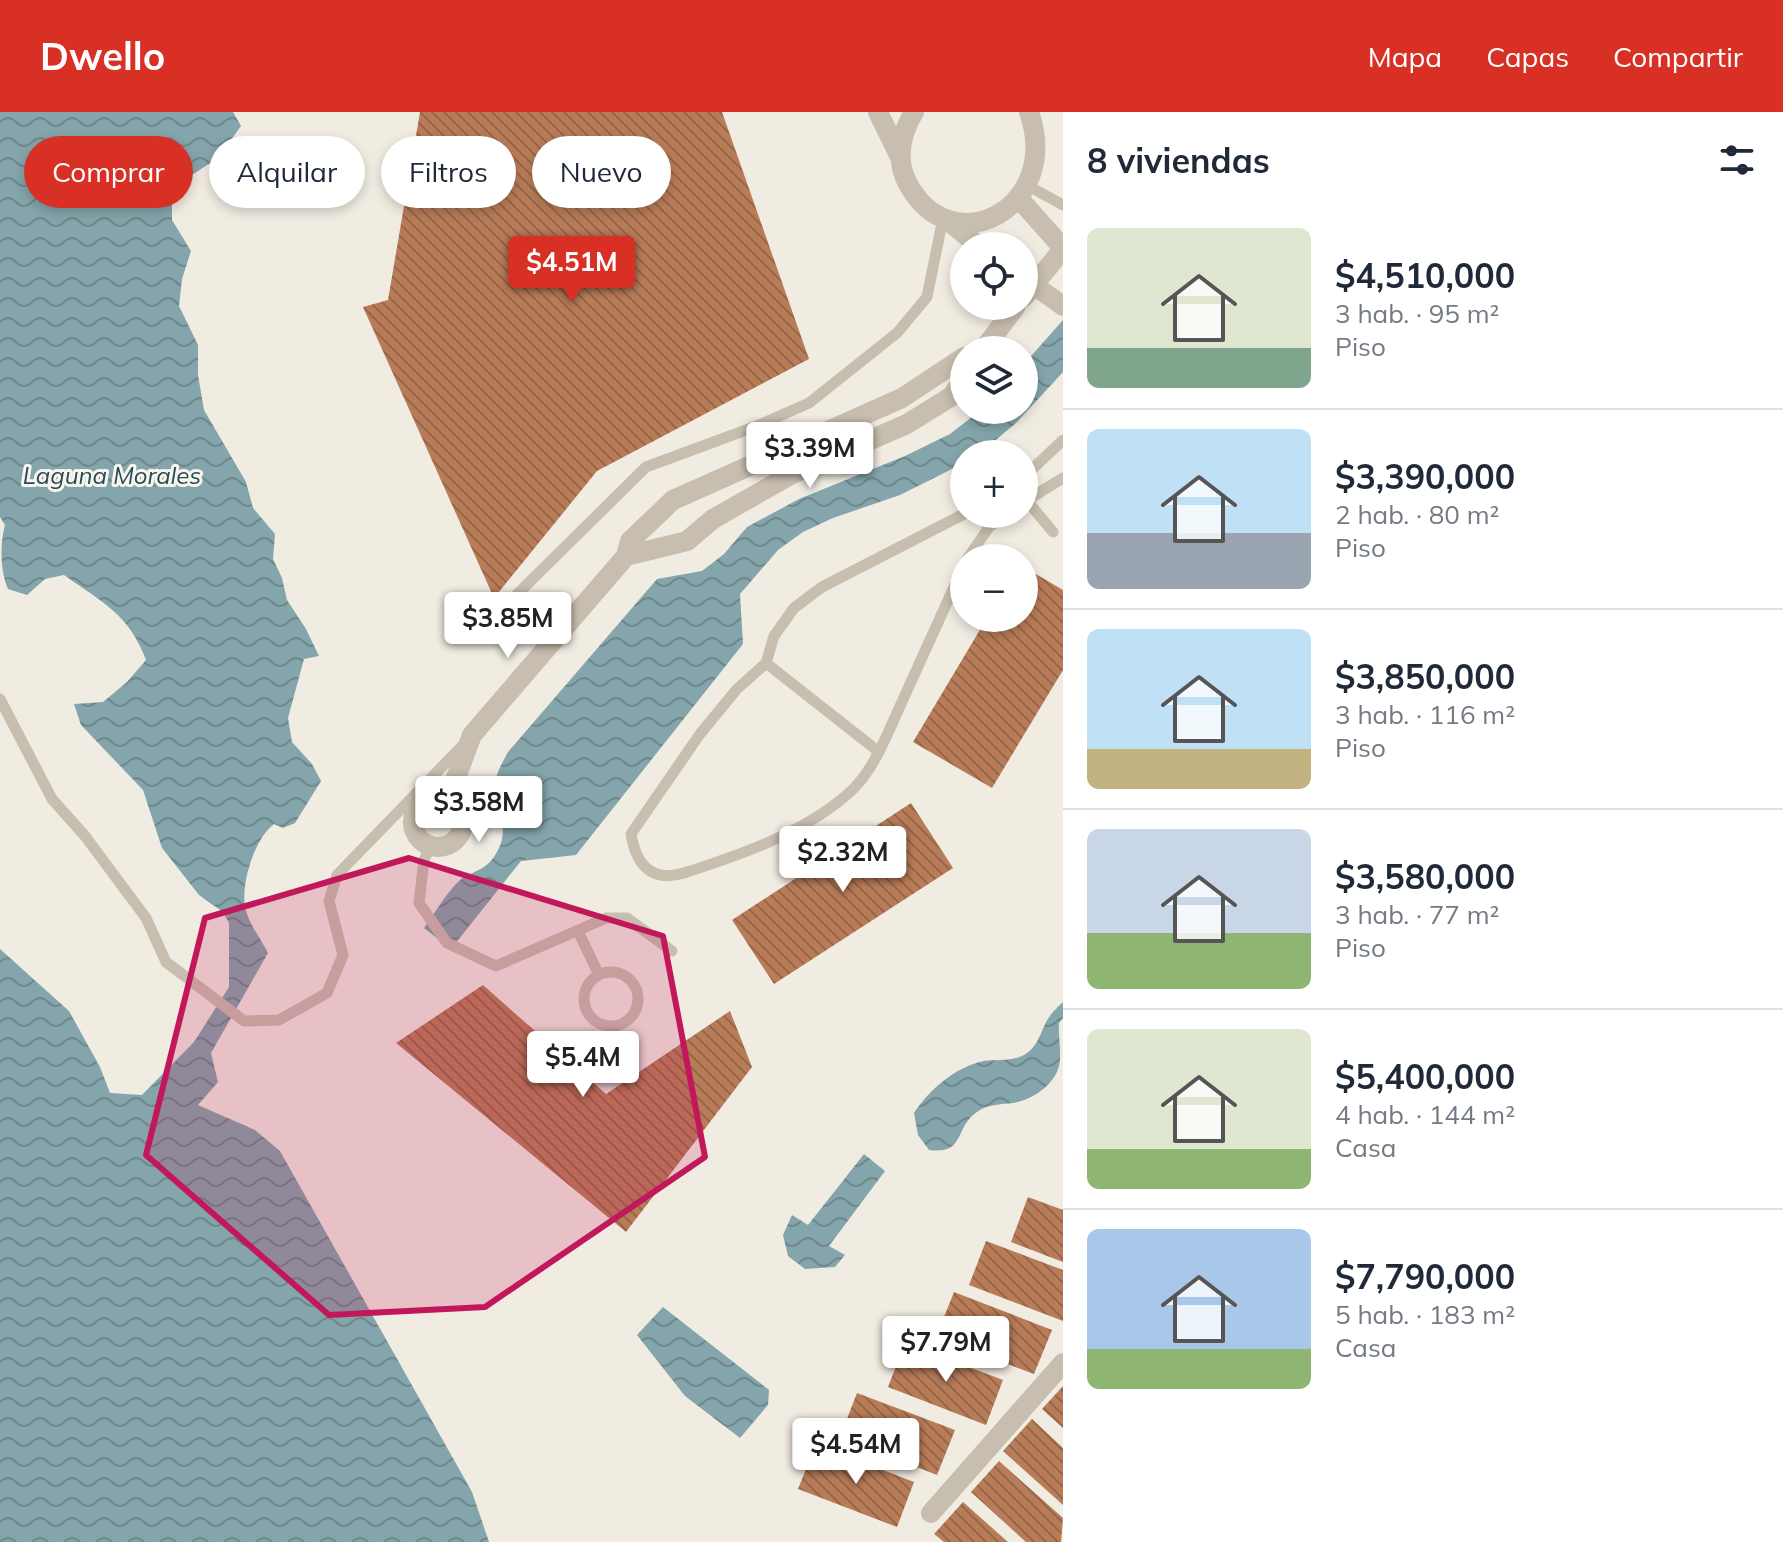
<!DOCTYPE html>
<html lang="es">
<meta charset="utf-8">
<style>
body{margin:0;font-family:Mulish,sans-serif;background:#f2f2f3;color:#1f2937;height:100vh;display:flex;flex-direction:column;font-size:30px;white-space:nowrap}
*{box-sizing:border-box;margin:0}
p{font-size:26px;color:#747a83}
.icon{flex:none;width:44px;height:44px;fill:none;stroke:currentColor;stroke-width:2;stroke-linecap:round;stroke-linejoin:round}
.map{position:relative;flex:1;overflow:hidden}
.details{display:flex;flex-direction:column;background:#fff;width:720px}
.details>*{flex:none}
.top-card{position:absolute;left:24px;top:24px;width:760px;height:72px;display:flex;gap:16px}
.buttons{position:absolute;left:950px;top:120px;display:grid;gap:16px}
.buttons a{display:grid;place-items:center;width:88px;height:88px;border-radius:50%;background:#fff;box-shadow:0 4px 12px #0003;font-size:40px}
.price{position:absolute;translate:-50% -68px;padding:0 18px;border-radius:8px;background:#fff;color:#222;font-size:26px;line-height:52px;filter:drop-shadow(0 2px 4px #0008)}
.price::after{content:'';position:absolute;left:50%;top:48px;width:24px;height:18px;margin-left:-12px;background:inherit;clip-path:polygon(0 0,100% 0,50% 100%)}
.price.selected{background:#d93025;color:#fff}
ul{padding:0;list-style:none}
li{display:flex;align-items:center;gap:24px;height:200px;padding:0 24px}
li+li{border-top:2px solid #e0e1e3}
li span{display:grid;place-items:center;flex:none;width:224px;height:160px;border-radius:12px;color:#555}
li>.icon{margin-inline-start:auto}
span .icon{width:96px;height:96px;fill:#fffc;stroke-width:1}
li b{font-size:34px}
h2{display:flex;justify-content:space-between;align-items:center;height:96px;padding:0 24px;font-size:34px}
.tag{padding:0 28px;border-radius:36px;background:#fff;box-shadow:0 4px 12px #0003;font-size:28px;line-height:72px}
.tag.selected{background:#d93025;color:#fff}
header{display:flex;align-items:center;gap:48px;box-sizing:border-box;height:112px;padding:0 40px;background:#d93025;color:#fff}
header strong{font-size:38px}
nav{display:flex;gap:44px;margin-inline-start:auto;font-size:28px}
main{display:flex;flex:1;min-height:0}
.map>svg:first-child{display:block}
</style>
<header>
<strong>Dwello</strong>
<nav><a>Mapa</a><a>Capas</a><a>Compartir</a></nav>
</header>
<main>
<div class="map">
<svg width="1063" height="1430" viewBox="0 0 1063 1430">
<defs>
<pattern id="water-waves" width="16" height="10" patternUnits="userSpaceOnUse" patternTransform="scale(2)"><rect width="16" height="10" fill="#84a5ab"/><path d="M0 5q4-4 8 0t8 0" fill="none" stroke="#6d878b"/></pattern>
<pattern id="building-back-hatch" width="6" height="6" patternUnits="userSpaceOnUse" patternTransform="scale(2)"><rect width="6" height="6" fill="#b97c58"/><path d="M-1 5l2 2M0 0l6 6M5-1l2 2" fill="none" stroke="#976649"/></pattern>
</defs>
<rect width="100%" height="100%" fill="#f1ece2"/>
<path fill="url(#water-waves)" d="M0 0H233L241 14 218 46 172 76V108L191 139 182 167 179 194 198 233V263L204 298 246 370 253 396 275 422 273 447 282 466 287 488 306 517 319 544 304 547 288 606 292 630 312 652 321 669 295 711 283 716 274 712C255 726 241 770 245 794 247 809 261 827 268 841L211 941 218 970 198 993 255 1018 280 1039 472 1380 489 1430H0V837L69 899 100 955 110 981 142 983 194 930 229 875V811L223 800 199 783 162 736 143 678 81 613 74 592 103 590 127 570 146 548C129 502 102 490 64 463L45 467 27 483 8 477C0 459 0 431 5 413L0 405Z
M1063 208V260L1016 311 979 342H964V351L900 383 833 406 803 420 778 438 740 482 743 532 576 743 521 749 451 837 424 816C435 801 445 783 457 771 471 757 487 762 499 736 509 715 497 696 495 675 495 663 502 651 508 640L657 467 702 459 724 442 747 415 799 387 905 344 950 322 981 298H1024V252Z
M1063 890V906L1059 911C1058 924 1062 942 1059 954 1054 974 1031 988 1013 991 1002 992 985 993 977 1000 954 1015 966 1043 929 1038L918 1023 914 1001C929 978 955 955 984 949 997 947 1015 950 1027 941 1040 932 1041 916 1050 904 1053 899 1059 894 1063 890Z
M864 1042 885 1059 829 1134 845 1143 835 1155 805 1157 788 1144 783 1123 792 1103 808 1113Z
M663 1195 769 1278 768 1293 740 1326 685 1284 637 1223Z"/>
<path fill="url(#building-back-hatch)" d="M420 0H722L809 247 597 359 494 486 363 195 388 188Z
M1024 455 1063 478V558L992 676 913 630 987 506H1024Z
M911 691 953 756 774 872 732 808Z
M483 873 606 982 730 899 752 955 626 1120 396 931Z
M1028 1085 1063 1098V1150L1011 1130Z
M986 1129 1063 1158V1209L969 1173Z
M954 1180 1052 1218 1034 1262 936 1225Z
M905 1231 1003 1268 986 1313 888 1275Z
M1063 1274V1316L1042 1297Z
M857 1281 955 1318 937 1363 840 1325Z
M1032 1307 1063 1336V1393L1003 1339Z
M816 1332 914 1370 897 1415 798 1377Z
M999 1349 1063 1406 1061 1430H1026L971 1380Z
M963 1390 1008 1430H944L934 1422Z"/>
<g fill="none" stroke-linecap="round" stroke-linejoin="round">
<path stroke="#c8beaf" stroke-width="11" d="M1032 76 1063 93
M1024 365 1063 328
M1024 385 1053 420
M1024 390 1063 366
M964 402 822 475 794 496 774 524 766 551 737 577 700 622 631 722C636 752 651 771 684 761 740 743 804 721 849 681 874 659 887 622 901 592 922 546 943 500 964 453
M968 446 989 415 1007 402
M483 516 646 355 757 314 809 291 897 221 927 185 943 106
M766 551 879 640
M0 587 52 687 85 724 146 806 166 850 244 909 279 908 327 881 343 843 329 789 337 763 464 632
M431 733 424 748 419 791 447 831 496 854 606 806H627L672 839
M578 819 599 863
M584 887a27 27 0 1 1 54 0a27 27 0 1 1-54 0Z"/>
<path stroke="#c8beaf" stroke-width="20" d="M1022 90 1063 136
M946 107 979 134
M1024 166 1063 194
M1024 185 1063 137
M983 238 1016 194
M626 444 687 429 713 407 792 362 907 312 952 284 964 266
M413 710a25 25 0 1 1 50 0a25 25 0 1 1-50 0Z
M448 687 472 623 626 444 630 429 673 388 902 286 964 245
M931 1401 1063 1251"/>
<path stroke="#c8beaf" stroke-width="20" d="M878 0 900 45
M914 0C901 22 895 46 907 70 951 155 1063 96 1029 0"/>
</g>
<path fill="#c2185b" fill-opacity="0.2" stroke="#c2185b" stroke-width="6" stroke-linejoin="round" d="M409 746 663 824 705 1045 485 1195 329 1203 146 1043 205 806Z"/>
<g text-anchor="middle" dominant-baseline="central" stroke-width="6" stroke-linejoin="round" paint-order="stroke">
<g font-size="24" font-style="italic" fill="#264c55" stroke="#f9f5ee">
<text x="112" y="363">Laguna Morales</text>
</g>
</g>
</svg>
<div class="buttons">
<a><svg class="icon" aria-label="locate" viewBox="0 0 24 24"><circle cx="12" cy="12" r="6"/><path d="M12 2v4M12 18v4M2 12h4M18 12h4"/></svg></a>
<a><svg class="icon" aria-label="layers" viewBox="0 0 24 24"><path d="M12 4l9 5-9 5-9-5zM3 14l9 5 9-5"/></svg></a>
<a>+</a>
<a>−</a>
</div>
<b class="price selected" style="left:572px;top:192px">$4.51M</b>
<b class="price" style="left:810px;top:378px">$3.39M</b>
<b class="price" style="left:508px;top:548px">$3.85M</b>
<b class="price" style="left:479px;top:732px">$3.58M</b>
<b class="price" style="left:843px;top:782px">$2.32M</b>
<b class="price" style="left:583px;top:987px">$5.4M</b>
<b class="price" style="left:946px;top:1272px">$7.79M</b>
<b class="price" style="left:856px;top:1374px">$4.54M</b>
<div class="top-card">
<a class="tag selected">Comprar</a>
<a class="tag">Alquilar</a>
<a class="tag">Filtros</a>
<a class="tag">Nuevo</a>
</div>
</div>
<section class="details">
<h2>8 viviendas<svg class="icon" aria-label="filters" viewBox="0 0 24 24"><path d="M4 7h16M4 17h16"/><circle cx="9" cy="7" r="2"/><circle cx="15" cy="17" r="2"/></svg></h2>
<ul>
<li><span style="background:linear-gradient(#dfe7d0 75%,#7fa58c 0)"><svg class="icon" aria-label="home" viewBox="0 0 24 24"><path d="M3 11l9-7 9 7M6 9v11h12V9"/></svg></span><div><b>$4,510,000</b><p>3 hab. · 95 m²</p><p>Piso</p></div></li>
<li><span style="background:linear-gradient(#bfe0f5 65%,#9aa5b1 0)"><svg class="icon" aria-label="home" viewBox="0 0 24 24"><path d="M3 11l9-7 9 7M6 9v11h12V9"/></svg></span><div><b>$3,390,000</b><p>2 hab. · 80 m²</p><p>Piso</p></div></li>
<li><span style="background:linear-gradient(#bfe0f5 75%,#c2b280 0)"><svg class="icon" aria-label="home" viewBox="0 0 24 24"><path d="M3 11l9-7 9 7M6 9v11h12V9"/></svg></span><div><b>$3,850,000</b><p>3 hab. · 116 m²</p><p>Piso</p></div></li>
<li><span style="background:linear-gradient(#c9d6e8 65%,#8fb573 0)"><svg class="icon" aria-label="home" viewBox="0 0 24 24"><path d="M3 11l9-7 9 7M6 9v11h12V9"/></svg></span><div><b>$3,580,000</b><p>3 hab. · 77 m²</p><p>Piso</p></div></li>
<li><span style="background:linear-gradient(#dfe7d0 75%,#8fb573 0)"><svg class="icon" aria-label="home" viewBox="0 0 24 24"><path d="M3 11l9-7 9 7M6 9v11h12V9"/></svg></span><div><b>$5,400,000</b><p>4 hab. · 144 m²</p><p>Casa</p></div></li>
<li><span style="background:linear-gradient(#a9c7e8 75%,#8fb573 0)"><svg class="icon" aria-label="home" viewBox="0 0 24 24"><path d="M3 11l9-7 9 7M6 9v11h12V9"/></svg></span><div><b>$7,790,000</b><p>5 hab. · 183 m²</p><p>Casa</p></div></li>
</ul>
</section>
</main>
